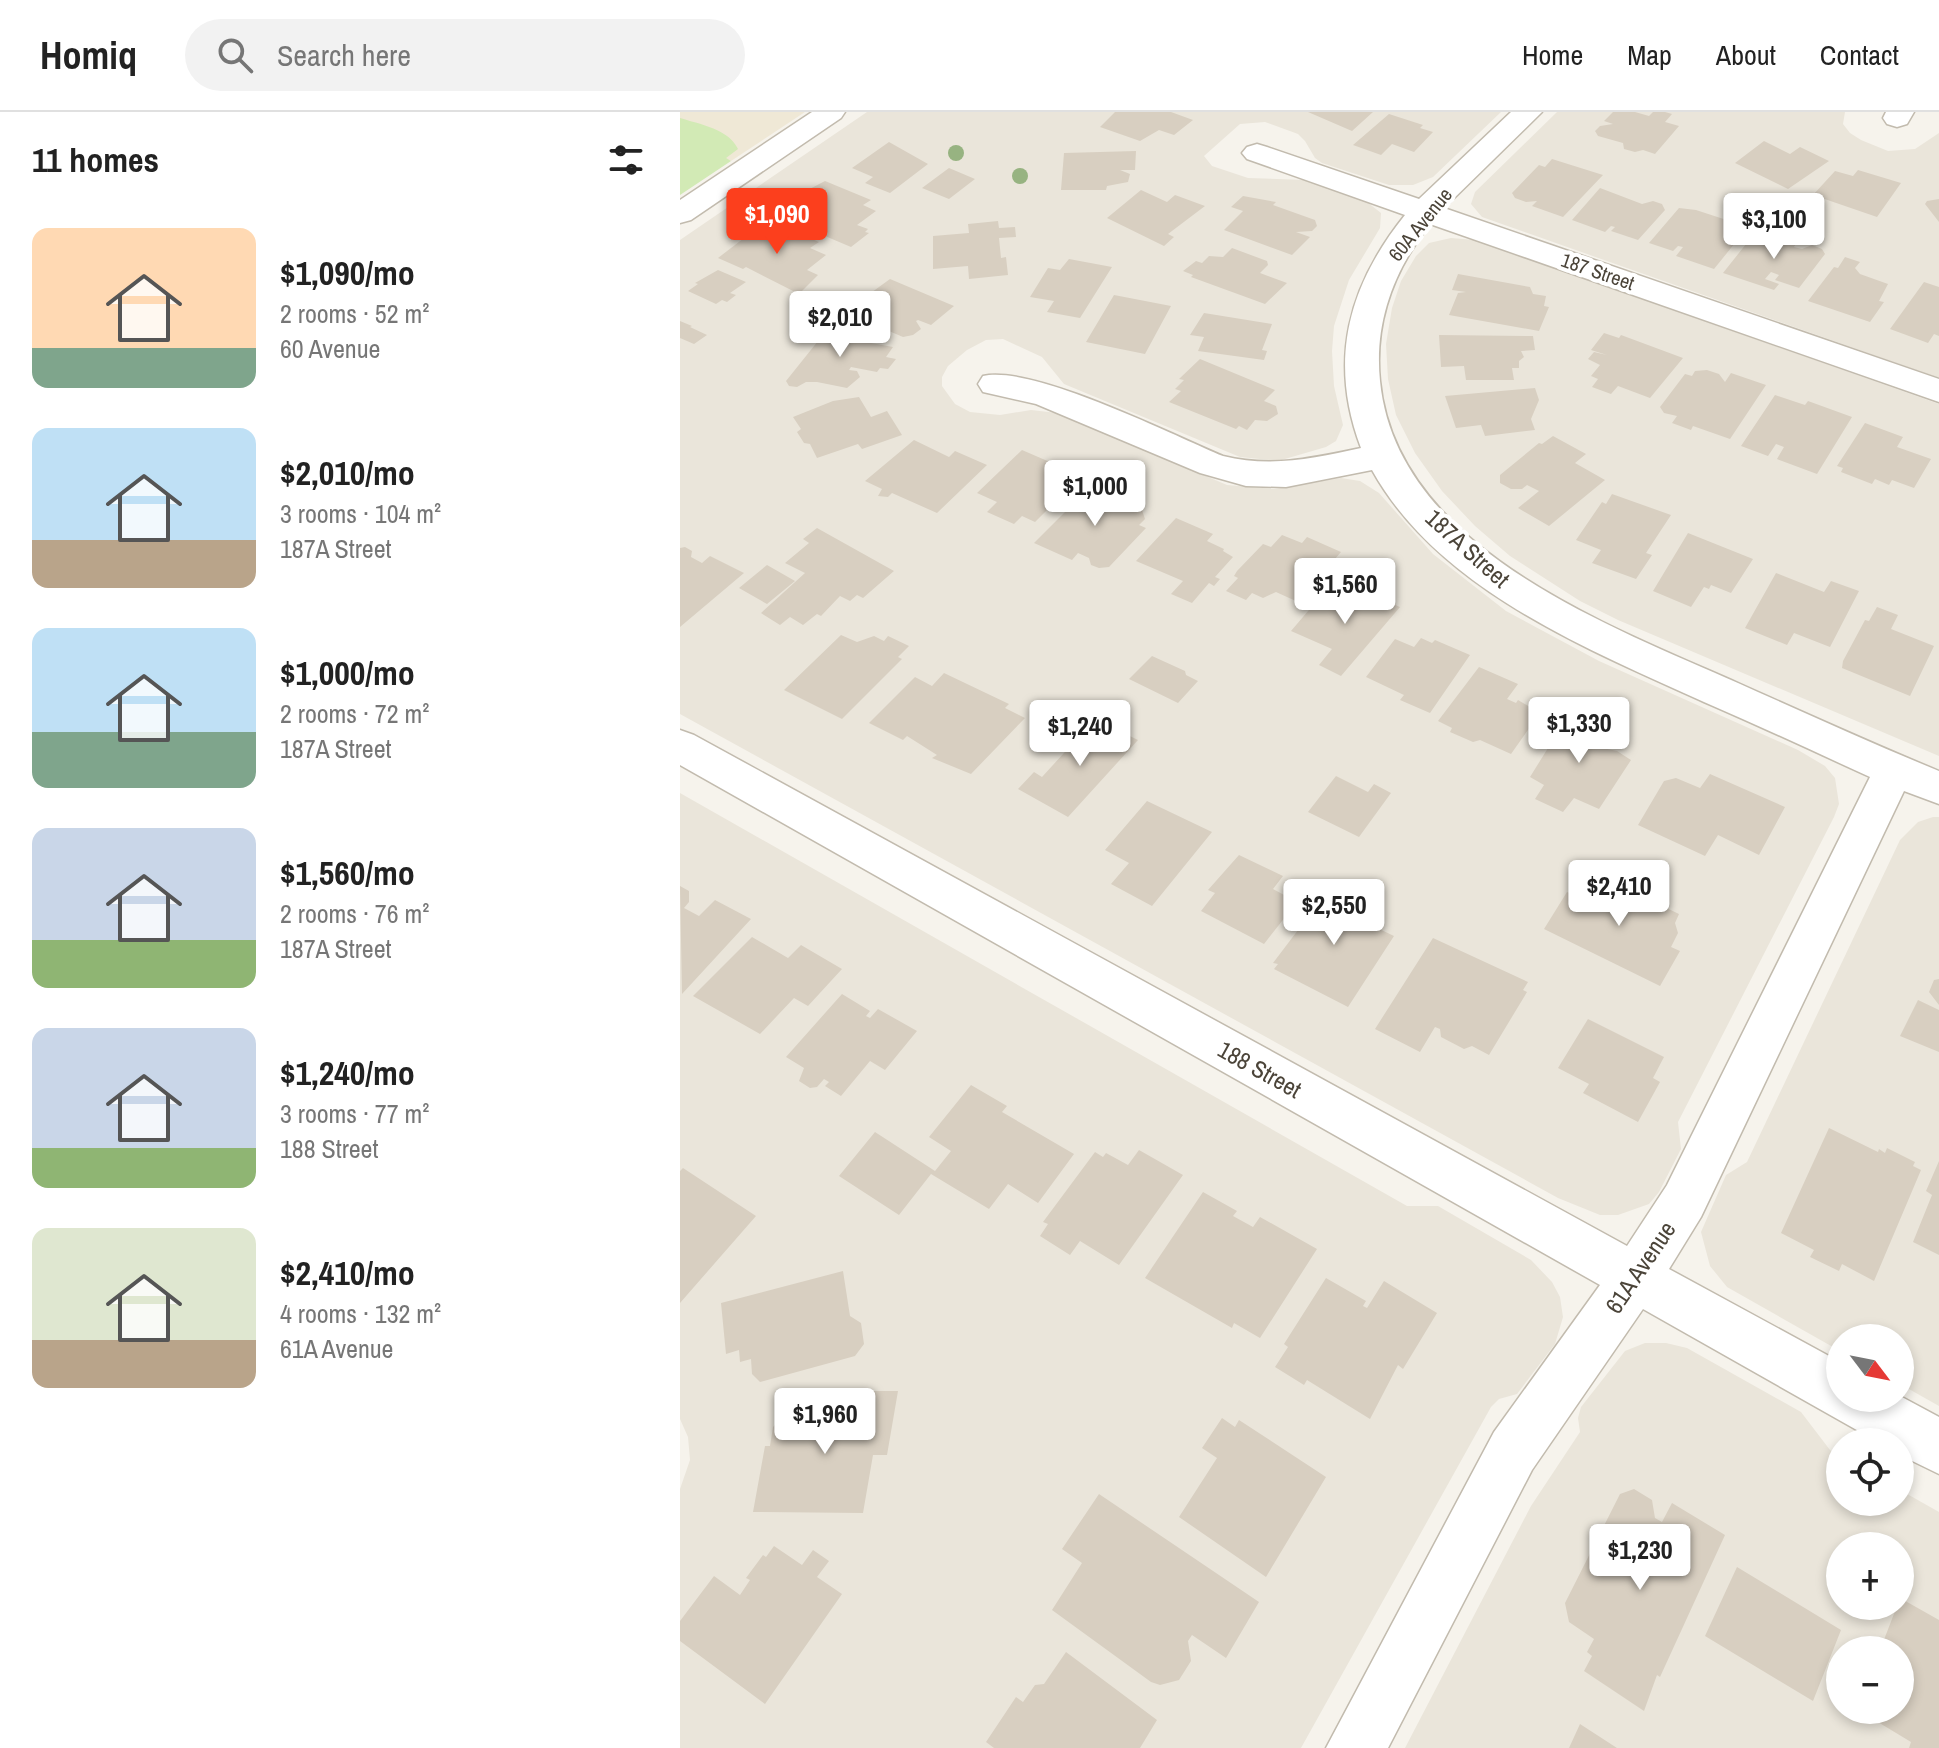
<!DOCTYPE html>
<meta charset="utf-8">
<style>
body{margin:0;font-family:"Archivo Narrow",sans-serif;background:#f2f2f2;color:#222;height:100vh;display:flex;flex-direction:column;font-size:30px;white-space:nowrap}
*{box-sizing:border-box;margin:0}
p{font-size:26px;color:#767676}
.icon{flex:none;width:44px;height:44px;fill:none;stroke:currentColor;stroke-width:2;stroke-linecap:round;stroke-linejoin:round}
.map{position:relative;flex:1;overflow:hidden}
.sheet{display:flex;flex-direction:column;background:#fff;width:680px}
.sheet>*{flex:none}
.needle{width:52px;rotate:122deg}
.controls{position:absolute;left:1146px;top:1212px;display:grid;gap:16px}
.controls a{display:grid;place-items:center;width:88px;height:88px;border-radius:50%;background:#fff;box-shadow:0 4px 12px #0003;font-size:40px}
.price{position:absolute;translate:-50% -68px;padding:0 18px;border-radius:8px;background:#fff;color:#222;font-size:26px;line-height:52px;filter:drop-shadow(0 2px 4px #0008)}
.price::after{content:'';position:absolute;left:50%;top:48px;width:24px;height:18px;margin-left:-12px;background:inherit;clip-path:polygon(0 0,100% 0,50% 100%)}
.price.active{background:#fc3f1d;color:#fff}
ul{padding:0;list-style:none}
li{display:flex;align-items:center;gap:24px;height:200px;padding:0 32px}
li span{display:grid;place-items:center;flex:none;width:224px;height:160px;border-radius:16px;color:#555}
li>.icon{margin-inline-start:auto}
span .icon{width:96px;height:96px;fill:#fffc;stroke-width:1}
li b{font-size:34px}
h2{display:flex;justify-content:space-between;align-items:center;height:96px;padding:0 32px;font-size:34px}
header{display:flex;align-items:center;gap:48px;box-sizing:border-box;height:112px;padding:0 40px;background:#fff;border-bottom:2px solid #e0e0e0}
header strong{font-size:38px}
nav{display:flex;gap:44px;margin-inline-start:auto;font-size:28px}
.search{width:560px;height:72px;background:#f2f2f2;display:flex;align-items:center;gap:20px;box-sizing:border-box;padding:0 28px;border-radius:44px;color:#767676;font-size:30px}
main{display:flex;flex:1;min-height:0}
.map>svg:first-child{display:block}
</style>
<header>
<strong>Homiq</strong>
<div class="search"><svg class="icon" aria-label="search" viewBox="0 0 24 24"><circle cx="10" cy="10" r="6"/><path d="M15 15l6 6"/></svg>Search here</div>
<nav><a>Home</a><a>Map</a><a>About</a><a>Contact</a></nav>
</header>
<main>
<section class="sheet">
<h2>11 homes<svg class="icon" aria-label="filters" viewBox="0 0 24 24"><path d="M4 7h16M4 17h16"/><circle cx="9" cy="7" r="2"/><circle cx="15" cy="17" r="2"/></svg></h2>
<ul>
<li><span style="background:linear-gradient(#ffd9b3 75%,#7fa58c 0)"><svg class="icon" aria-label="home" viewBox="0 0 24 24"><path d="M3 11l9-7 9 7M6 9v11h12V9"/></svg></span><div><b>$1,090/mo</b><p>2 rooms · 52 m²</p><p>60 Avenue</p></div></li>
<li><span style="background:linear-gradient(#bfe0f5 70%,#b9a48a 0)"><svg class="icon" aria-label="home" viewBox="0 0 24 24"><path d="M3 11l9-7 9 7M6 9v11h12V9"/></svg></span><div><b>$2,010/mo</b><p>3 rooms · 104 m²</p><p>187A Street</p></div></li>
<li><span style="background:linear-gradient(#bfe0f5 65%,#7fa58c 0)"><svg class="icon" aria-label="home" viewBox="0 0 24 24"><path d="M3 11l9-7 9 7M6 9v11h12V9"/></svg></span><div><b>$1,000/mo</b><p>2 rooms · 72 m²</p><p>187A Street</p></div></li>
<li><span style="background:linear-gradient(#c9d6e8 70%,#8fb573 0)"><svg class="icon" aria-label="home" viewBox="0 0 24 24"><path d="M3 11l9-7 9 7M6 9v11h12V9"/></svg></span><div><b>$1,560/mo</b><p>2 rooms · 76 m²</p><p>187A Street</p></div></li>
<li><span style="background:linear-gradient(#c9d6e8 75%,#8fb573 0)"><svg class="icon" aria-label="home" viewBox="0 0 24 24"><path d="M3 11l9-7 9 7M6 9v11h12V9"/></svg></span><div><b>$1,240/mo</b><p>3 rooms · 77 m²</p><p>188 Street</p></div></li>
<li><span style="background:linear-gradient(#dfe7d0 70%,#b9a48a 0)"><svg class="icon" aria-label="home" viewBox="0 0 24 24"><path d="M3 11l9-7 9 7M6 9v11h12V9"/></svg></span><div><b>$2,410/mo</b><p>4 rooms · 132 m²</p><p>61A Avenue</p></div></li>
</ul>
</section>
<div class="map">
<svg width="1259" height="1636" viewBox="0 0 1259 1636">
<rect width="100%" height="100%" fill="#f6f3ec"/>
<path fill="#eae5da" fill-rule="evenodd" d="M187 0H821L753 65 733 73H709L642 51 635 46 625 29 618 22 585 10 560 12 524 44 532 54 568 66 625 68 687 90 701 101 700 116 669 168 654 214 652 239 654 274 663 313 656 329 646 335 598 349 560 345 384 272 362 245 323 227 306 228 287 238 268 254 262 265V274L275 292 290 300 320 303 351 298 377 301 547 373 594 377 661 366 680 369 699 381 753 442 826 499 919 549 1118 638 1145 654 1155 666 1159 692 1154 705 998 1010 1001 1037 979 1080 969 1092 938 1103H920L878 1086 0 602V128Z
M877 0H1165L1163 12 1170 21 1181 28 1208 39 1235 37 1259 21V266L802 105 791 92 795 80Z
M771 126 795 128 1259 292V644L938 508 900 489 830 444 795 414 762 379 735 341 716 303 708 267 706 232 712 196 721 169 736 144 749 131Z
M0 681 727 1094H758L851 1148 872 1170 880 1185 883 1205 875 1232 837 1282 819 1287 811 1295 621 1636H0V1377L10 1348 8 1325 0 1307Z
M1253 705H1259V1294L1220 1272V1226H1160V1239L1047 1175 1030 1154 1021 1120 1046 1063 1067 1050 1220 728 1238 710Z
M965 1231H986L1007 1236 1121 1300 1150 1338 1160 1344V1390H1220V1378L1259 1400V1636H725L851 1394 900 1320 898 1306 901 1295 945 1239ZM1160 1434H1220V1494H1160ZM1160 1538H1220V1598H1160Z"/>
<path fill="#efe8d6" d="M0 0H125L51 49 0 28Z"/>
<path fill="#d2eab5" d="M0 6C19 12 49 17 58 37L46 46 51 49 0 83Z"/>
<path fill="#d8cfc1" d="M435 0H491L513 8 494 23 479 18 460 29 420 15Z
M628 0H693L672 19Z
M933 0H955L969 4 973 0H985L992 2 985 10 999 14 975 42 963 38 955 40 944 37 943 31 918 24 915 19 920 14 933 12 924 9Z
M709 2 743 13 740 16 753 20 734 40 712 32 701 43 673 33Z
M1084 29 1110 42 1120 35 1149 49 1108 77 1055 51Z
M209 30 248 52 210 81 185 71 193 65 172 56Z
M456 39 455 58H440L450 62 448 70 427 74 426 78H381L384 41Z
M872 47 923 63 883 105 852 94 857 89 846 90 835 86 832 81 859 53 865 55Z
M269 56 295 67 269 87 242 76Z
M1178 58 1221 71 1197 105 1133 83 1155 59 1173 64Z
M145 69 191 88 183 93 196 99 177 113 188 117 185 120 189 121 171 135 93 102 112 89 108 87 119 79 122 81Z
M920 76 962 92 973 89 982 92 985 98 958 128 931 119 935 115 931 114 925 120 892 108Z
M461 78 487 90 495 83 525 94 488 122 494 125 484 134 427 106Z
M563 84 596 90 593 93 635 108 637 114 632 119 616 120 630 125 612 143 544 118 563 99 551 95Z
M1259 87V110L1245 92 1247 89Z
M999 96 1016 98 1068 115 1034 157 996 144 1003 135 998 134 993 139 969 131Z
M318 109 319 116 335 115 336 125 319 126 321 146 326 145 328 163 289 167 288 154 253 157V124L289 121 288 112Z
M94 111 139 130 130 136 146 143 127 158 138 163 119 182 66 155 63 157 38 146 68 123Z
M1078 117 1117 130 1114 135 1122 137 1132 133 1142 137 1145 142 1119 176 1095 168 1099 163 1091 160 1085 167 1099 172 1094 178 1043 161Z
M552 136 587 149 588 153 580 161 607 171 585 192 511 165 513 163 503 159 516 149 522 151 529 144 543 145Z
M1165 145 1180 150 1175 156 1180 162 1208 172 1199 189 1204 190 1190 210 1128 189 1154 155 1158 156Z
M389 147 432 155 400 206 367 200 374 189 350 185 368 156 380 158Z
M38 158 66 170 50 181 56 183 47 190 42 188 36 192 8 179 18 172 15 171Z
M778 162 850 175 853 182 866 184 864 194 869 195 859 219 769 203 778 181 786 180 772 178Z
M210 167 274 194 251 213 238 208 236 209 241 217 233 223 223 225 162 199 166 195 153 190 167 179 179 184 183 181 188 183Z
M1244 170 1259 175V224L1254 222 1248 231 1210 217Z
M434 183 491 194 465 242 406 230Z
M524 201 592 212 582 238 587 239 584 248 518 239 524 225 510 223Z
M0 209 12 214 10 215 27 223 14 232 0 226Z
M164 210 180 213 173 224 182 225 180 229 213 235 206 245 216 247 208 257 200 256 197 260 171 255 169 258 177 259 180 265 167 276 137 270H126L117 275 109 274 106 269 146 219 157 221Z
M924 221 939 226 941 223 1003 246 970 286 938 274 931 282 912 275 918 267 911 264 920 253 908 247 914 240 927 243 911 238Z
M759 223 853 224 855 238 841 239 844 245 839 249V256H832L834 268H786L784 254 761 255Z
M520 247 595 278 584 289 596 294 598 302 587 309 575 308 567 318 559 314 556 317 489 290 501 279 495 277 504 268 499 267Z
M1027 258 1039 262 1045 270 1051 261 1086 273 1050 327 1013 314 1011 318 992 311 997 304 984 301 980 295 1005 262 1012 264 1015 259Z
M855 276 859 288 851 307 855 318 805 324 801 313 776 316 765 284Z
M1095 283 1125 293 1128 289 1172 305 1137 362 1097 347 1104 335 1096 332 1088 344 1061 334Z
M179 285 191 305 207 299 222 323 182 337 178 332 137 346 130 332 124 331 117 320 121 317 113 305 153 289Z
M1185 311 1223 325 1217 335 1251 347 1234 376 1212 368 1209 373 1195 367 1192 372 1161 360 1163 356 1157 354Z
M873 324 906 342 895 351 925 368 869 414 838 396 859 379 847 373 842 377H831L820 371V363L859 331 862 332Z
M234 328 269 345 275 339 307 353 257 401 212 381 208 385 198 384 202 377 185 369Z
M342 338 379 354 373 359H381L396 369 355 410 342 404 334 412 307 400 317 390 297 381Z
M413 372 446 385 435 396 450 393 462 398 465 407 459 413 466 416 429 455 419 456 411 453 409 446 398 441 392 448 354 431Z
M932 382 991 403 966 441 972 443 956 467 912 451 921 438 896 428 922 390 926 392Z
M496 406 533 422 527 429 544 437 543 439 553 445 535 465 540 467 534 474 529 471 512 491 491 482 503 469 456 449Z
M137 416 214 459 183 486 177 483 170 489 160 484 141 504 137 502 123 513 110 505 100 513 81 501 125 461 105 451 129 431 123 427Z
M1008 421 1073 447 1051 481 1031 473 1029 477 1024 475 1011 495 973 479Z
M602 423 622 431 627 425 661 440 618 490 596 480 583 486 572 481 566 488 546 479 558 466 554 464 557 459 583 432 591 435Z
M5 435 12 439 11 445 22 451 30 444 64 461 0 515V436Z
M87 453 115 469 87 492 59 476Z
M1096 461 1144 480 1151 469 1179 479 1150 535 1114 521 1107 533 1065 516Z
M676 476 720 495 661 564 639 553 652 537 611 519 640 485 647 484 662 492Z
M1197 495 1218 503 1211 517 1254 534 1230 584 1162 556 1163 549 1185 508 1189 509Z
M161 523 177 530 194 524 204 529 208 524 229 534 218 545 222 547 162 607 104 578Z
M741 526 752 531 755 528 790 543 750 601 720 588 724 583 686 565 715 527 734 535Z
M472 544 505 559 506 563 518 569 498 591 449 567Z
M799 555 838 572 827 587 836 591 838 588 860 601 831 642 800 628 793 630 770 620 772 616 758 609Z
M264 561 329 592 325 596 345 606 291 662 252 646 257 643 227 624 223 628 189 611 235 565 252 574Z
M891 599 931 616 918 635 937 639 951 648 919 697 894 686 883 700 855 687 864 673 850 665Z
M415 607 458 628 388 705 338 677 354 660 362 665Z
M1030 662 1105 695 1079 743 1038 723 1025 744 958 713 984 669 996 666 1020 676Z
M656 664 688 680 694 672 711 681 679 725 628 700Z
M467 689 532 720 472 794 431 772 449 751 425 738Z
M559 743 603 764 593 777 617 790 584 832 521 799 535 781 528 778Z
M905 761 926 772 928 768 999 802 995 811 998 821 991 835 1000 839 980 874 864 817 887 780 893 782Z
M656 768 685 783 670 803 714 824 668 895 594 857 598 852 593 851Z
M0 774 9 779V790L4 796 19 804 35 788 71 807 2 882Z
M72 825 108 846 121 833 162 857 128 894 114 886 80 922 13 884Z
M753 826 848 870 843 878 847 880 809 943 792 934 784 937 761 925 760 917 755 915 740 940 695 917Z
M1259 867V893L1249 880 1254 868Z
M162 882 190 899 186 904 190 906 198 897 237 919 205 958 190 949 161 984 145 974 149 970 144 967 137 975 130 976 119 969 124 956 106 945Z
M1238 888 1259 898V940L1220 924Z
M908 907 984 945 973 966 980 970 958 1010 903 981 909 972 878 956Z
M291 973 327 994 322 1000 394 1042 358 1091 328 1072 309 1097 251 1062 219 1103 159 1064 195 1020 255 1059 271 1039 249 1025Z
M1149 1016 1198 1040 1199 1037 1205 1041 1207 1036 1235 1050 1233 1054 1241 1058 1194 1169 1162 1152 1159 1159 1130 1145 1134 1138 1101 1121Z
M459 1038 503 1063 439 1153 400 1129 390 1143 360 1124 368 1112 363 1110 415 1040 423 1045 426 1041 448 1053Z
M1259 1049V1143L1233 1130 1252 1083 1246 1079Z
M3 1056 76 1104 0 1191V1059Z
M523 1080 557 1099 553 1104 573 1115 580 1105 637 1137 580 1226 554 1211 552 1216 465 1166Z
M163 1159 170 1204 181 1211 184 1232 175 1244 80 1270 72 1262 71 1247 60 1250 59 1238 46 1242 41 1191Z
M646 1166 686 1189 683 1194 687 1196 704 1169 757 1201 723 1257 718 1253 690 1307 627 1268 624 1273 595 1255 608 1235 604 1232Z
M175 1279H218L207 1343H193L183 1401 73 1400 85 1334H90L93 1315 112 1295 172 1297Z
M542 1306 555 1315 559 1308 646 1365 586 1465 499 1405 537 1346 522 1336Z
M954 1377 972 1388 975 1406 982 1410 992 1391 1045 1423 980 1565 977 1563 964 1599 904 1559 912 1544 907 1540 914 1527 889 1510 885 1491 940 1382Z
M419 1382 579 1490 546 1546 512 1523 508 1529 511 1549 499 1568 480 1573 471 1570 372 1498 402 1451 382 1437Z
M94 1434 122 1453 133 1438 149 1449 137 1465 162 1482 85 1592 0 1529V1509L34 1464 60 1483 70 1468 66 1466 83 1443 86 1445Z
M1057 1455 1161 1518 1133 1589 1025 1524Z
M1220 1486 1259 1508V1636H1229L1231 1630 1178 1598H1220V1538H1200L1217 1494H1220Z
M386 1540 477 1608 460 1636H314L306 1630 336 1585 343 1590 355 1573 364 1572Z
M900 1612 937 1636H889Z"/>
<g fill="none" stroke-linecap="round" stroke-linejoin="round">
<defs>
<path id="minor" d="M132 0H165L161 6 11 108 0 111V88Z
M831 0H862L764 96 1259 267V290L750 112C714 158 694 210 700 269 716 435 927 513 1058 571 1125 601 1191 631 1259 659V692L1224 679 1021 1105 989 1157 1160 1250V1286L1220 1284 1259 1305V1362L1220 1343V1330H1198L963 1197 852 1358 708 1636H646L814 1320 920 1173 0 653V618L14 623 947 1134 987 1073 1190 665C1135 640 1080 614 1024 590 907 537 758 477 692 358L606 375 566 374 520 361 356 292 303 280 298 272 303 264C351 252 493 323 543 344 591 356 634 346 681 336 648 249 668 174 725 103L567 47 562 41 567 35 577 32 587 35 739 87Z
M1206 0H1234L1227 12 1217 15 1207 12 1203 6Z"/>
</defs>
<use href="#minor" stroke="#c2bbae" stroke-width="3"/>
<use href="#minor" fill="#fff" fill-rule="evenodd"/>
</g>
<g fill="#97b381">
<circle cx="276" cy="41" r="8"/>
<circle cx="340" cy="64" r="8"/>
</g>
<g text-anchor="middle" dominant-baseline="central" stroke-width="8" stroke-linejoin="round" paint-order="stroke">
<g font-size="20" fill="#4b4439" stroke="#fff">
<text transform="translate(740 112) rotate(-51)">60A Avenue</text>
<text transform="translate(918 159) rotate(19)">187 Street</text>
</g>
<g font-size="24" fill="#4b4439" stroke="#fff">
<text transform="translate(788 436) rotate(42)">187A Street</text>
<text transform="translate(580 957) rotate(29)">188 Street</text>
<text transform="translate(960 1155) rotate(-56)">61A Avenue</text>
</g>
</g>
</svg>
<div class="controls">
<a><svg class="needle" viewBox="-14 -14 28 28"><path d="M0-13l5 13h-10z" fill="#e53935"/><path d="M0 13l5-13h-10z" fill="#767676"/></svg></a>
<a><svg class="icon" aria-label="locate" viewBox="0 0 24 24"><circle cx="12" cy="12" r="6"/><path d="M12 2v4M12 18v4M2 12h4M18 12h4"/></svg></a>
<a>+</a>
<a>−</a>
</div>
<b class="price active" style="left:97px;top:144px">$1,090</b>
<b class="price" style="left:1094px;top:149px">$3,100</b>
<b class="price" style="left:160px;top:247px">$2,010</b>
<b class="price" style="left:415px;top:416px">$1,000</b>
<b class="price" style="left:665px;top:514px">$1,560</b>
<b class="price" style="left:899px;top:653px">$1,330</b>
<b class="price" style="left:400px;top:656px">$1,240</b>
<b class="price" style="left:939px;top:816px">$2,410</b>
<b class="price" style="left:654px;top:835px">$2,550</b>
<b class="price" style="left:145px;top:1344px">$1,960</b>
<b class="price" style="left:960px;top:1480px">$1,230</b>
</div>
</main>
